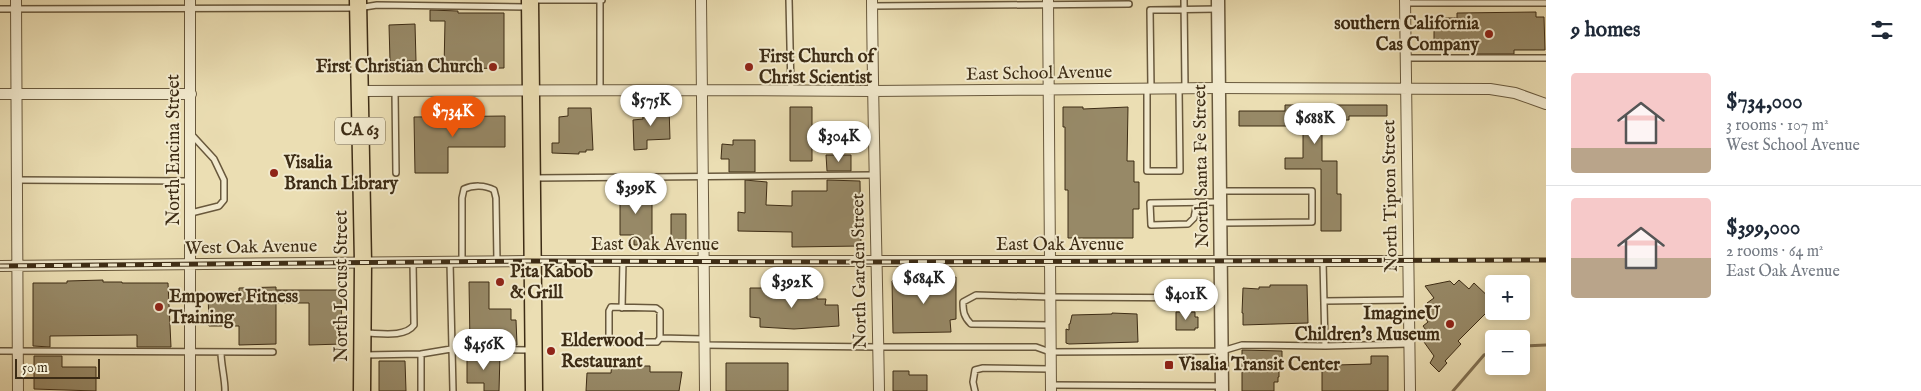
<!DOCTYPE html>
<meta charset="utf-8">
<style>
body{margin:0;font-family:"IM FELL English",serif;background:#f6f6f7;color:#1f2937;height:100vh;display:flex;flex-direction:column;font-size:19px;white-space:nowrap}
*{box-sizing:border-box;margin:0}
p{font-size:16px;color:#747a83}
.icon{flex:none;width:28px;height:28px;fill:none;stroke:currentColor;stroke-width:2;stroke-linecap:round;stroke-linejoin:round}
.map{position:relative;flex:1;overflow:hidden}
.sheet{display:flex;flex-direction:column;background:#fff;width:375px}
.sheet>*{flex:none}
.fabs{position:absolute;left:1485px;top:275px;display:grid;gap:10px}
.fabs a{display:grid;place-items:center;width:45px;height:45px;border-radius:5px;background:#fff;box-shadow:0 2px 8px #0003;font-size:25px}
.scale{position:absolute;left:15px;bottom:12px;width:85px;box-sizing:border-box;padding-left:5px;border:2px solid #3d2c15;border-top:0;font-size:14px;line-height:18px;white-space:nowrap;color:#3d2c15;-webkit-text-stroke:4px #f2eace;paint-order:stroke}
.price{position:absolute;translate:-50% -42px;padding:0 11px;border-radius:18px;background:#fff;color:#222;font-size:16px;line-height:32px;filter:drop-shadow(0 1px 2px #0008)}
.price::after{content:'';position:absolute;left:50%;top:30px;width:15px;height:11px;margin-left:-8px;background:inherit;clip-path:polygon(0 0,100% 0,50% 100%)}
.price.active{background:#ea580c;color:#fff}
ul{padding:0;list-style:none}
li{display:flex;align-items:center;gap:15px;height:125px;padding:0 25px}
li+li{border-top:1px solid #e0e1e3}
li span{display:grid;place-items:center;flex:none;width:140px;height:100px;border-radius:5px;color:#555}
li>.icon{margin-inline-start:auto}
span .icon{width:60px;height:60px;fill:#fffc;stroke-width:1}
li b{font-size:21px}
h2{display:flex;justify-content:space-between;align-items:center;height:60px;padding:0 25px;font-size:21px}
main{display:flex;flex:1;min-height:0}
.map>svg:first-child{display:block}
</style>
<main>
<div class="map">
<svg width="1546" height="391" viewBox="0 0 1546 391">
<rect width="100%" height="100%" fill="#ebdeb3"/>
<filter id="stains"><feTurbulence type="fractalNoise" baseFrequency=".004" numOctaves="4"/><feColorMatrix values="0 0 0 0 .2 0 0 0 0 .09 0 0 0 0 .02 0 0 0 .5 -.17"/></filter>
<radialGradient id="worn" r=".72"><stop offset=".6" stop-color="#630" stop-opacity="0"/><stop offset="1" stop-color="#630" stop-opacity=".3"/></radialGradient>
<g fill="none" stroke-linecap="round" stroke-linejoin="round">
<path stroke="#827253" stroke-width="3" d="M1521 346 1546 345
M1453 391 1484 355 1494 352"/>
</g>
<path fill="#978967" stroke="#3d2c15" d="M430 10 458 11V13H504V68L444 69 445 21H430Z
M1536 12V17H1544L1545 50H1514V54H1473V49H1434V18H1457V13Z
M415 24 416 61H390L389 25Z
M1285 105H1387V116H1349V120H1342V126H1322V161H1337V194H1341V231H1321V169H1285V158H1303V126H1239V111H1285Z
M669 107 670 139 647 140V149L634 150 633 120 643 119 642 108Z
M790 107H812V161H790Z
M1063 107H1083V109L1128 107 1127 161H1134V182H1139V209H1133V238H1068V190H1065V127H1063Z
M568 108H591L593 150H586V152H579V154L552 153V143H559V117L568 116Z
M505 116V147H448V173H415L414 117Z
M733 140H755V172H729V159H721L722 144 733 145Z
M826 155H851V171H827Z
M745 180 767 182 766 205 792 206V191H827V180L860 181 861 246 792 247V232L738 231V212L745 213Z
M620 182H633V194H652V245H634V235H620Z
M671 214H686V246H671Z
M956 277V319L950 320 951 332 893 333 892 281 895 278Z
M103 280V282H122V283H168L171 347H137V335L50 336V347L33 346V283H67V281Z
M1459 280 1469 289 1474 283 1494 302V305L1458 341 1461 344 1445 361 1447 363 1439 372 1430 363 1434 356 1424 342 1431 337 1423 326 1428 322 1424 316 1432 309 1427 303 1434 298 1425 286 1450 281 1454 285Z
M469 282H489V309H511V320H516L517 345H470Z
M1270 285H1307L1308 323 1243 325V313H1242L1243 288 1259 289V287H1270Z
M276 287V290H341L342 344 309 345V303H276V344L239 345V326H209L208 292H239V288Z
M750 288H817V299H826L825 305H838L839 326 794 329 760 327V318L750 317Z
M1176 312H1195V317H1198V328H1195V330H1176Z
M1112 313 1137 314 1138 342 1069 344 1066 343V329L1069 330V324H1070L1072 315 1112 314Z
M1242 350 1282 351V360H1279V377H1278V382H1274V391H1242Z
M470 354H500L499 391H484V383H467V356H470Z
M34 356H62V367H96V391L34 389Z
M1371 356H1388V391H1322V368L1337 367V365L1371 364Z
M379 361H405L406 391H379Z
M612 362 630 363V366H650V372H682L679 391H586L587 373H611Z
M726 363H788V391H726Z
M893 371H909V375H927V391H893Z"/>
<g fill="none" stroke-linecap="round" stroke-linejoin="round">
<defs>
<path id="service" d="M533 0H602
M789 0 791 90
M1184 0 1185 88
M600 1V90
M1405 3H1546
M872 6 1129 4
M0 9 358 8 377 5 527 7
M1405 58H1546
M1151 88 1150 10 1218 9
M1147 89V171H1180L1179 89
M395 92 396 173
M534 178 873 175
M17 180 191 181
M1221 191H1312V222L1222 223
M1197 202 1194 218 1188 224 1151 225 1150 203 1219 202
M191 213 219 206 224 200V180L214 159 191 134
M462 261V198L464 189C473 185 485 185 494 190L496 198 497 261
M1323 261 1325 346
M450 262 453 391
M1324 301 1408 300
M611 307 656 308 660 311V338L657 342H612L609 340V311Z
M622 308 623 261
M1050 325 971 324C964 317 963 312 963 302L976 295 1050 297 1222 298
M365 333C379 333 405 338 414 325L413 262
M660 338 703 339
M704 345 878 347H1036L1050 352 1222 351 1242 345 1325 346 1409 344
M0 351 273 352
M221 352C221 365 225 378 225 391
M421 354 451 349 530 350
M365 355 421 354V391
M1051 385 1222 386
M975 391 973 382 975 370 983 368 1050 369"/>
<path id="minor" d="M16 0 18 391
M190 0V391
M701 0 705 391
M872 0C873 130 877 261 879 391
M1048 0 1051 391
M1405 0 1410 391
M359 91 702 90 872 91 1218 88 1490 89 1515 93 1546 104
M0 94H191
M0 266 527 261H1408"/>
<path id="tertiary" d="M1218 0 1222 391"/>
<path id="primary" d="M358 0 363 263 362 391
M530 0 534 391"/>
</defs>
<use href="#service" stroke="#68583c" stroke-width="8"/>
<use href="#minor" stroke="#68583c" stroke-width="12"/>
<use href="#tertiary" stroke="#68583c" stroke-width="15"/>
<use href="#primary" stroke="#3d2c15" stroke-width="19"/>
<use href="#service" stroke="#f2eace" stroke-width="5"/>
<use href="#minor" stroke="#f2eace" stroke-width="10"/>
<use href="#tertiary" stroke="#f2eace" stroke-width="12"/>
<use href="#primary" stroke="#ebdeb3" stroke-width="16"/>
<defs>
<path id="rail" d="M0 266 527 261 861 262 1546 260"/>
</defs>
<use href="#rail" stroke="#3d2c15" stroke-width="5"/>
<use href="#rail" stroke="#f2eace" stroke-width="3" stroke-dasharray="9" stroke-linecap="butt"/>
</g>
<g fill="#8f2418" stroke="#f2eace" stroke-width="2">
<circle cx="1489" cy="34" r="5"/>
<circle cx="493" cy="67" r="5"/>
<circle cx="749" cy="67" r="5"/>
<circle cx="274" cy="173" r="5"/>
<circle cx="500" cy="282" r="5"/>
<circle cx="159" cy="307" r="5"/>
<circle cx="1450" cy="324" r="5"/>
<circle cx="551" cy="351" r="5"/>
<rect x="1164" y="360" width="10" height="10" rx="2.5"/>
</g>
<g text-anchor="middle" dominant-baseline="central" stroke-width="4" stroke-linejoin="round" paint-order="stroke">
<rect fill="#f2eace" stroke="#73654c" stroke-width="1" x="335" y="117.5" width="50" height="27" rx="4"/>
<g font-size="16" font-weight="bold" fill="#3d2c15">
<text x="360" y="131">CA 63</text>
</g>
<g font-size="18" font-weight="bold" fill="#3d2c15" stroke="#f2eace" text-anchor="start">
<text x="1479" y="24" text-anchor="end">southern California<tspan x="1479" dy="21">Cas Company</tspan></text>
<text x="759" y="57">First Church of<tspan x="759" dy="21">Christ Scientist</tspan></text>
<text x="483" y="67" text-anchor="end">First Christian Church</text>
<text x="284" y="163">Visalia<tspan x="284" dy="21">Branch Library</tspan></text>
<text x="510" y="272">Pita Kabob<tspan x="510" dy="21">&amp; Grill</tspan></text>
<text x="169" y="297">Empower Fitness<tspan x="169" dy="21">Training</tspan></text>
<text x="1440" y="314" text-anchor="end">ImagineU<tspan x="1440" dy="21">Children's Museum</tspan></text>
<text x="561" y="341">Elderwood<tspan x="561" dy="21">Restaurant</tspan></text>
<text x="1179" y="365">Visalia Transit Center</text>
</g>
<g font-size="18" fill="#3d2c15" stroke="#f2eace">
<text transform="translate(1039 74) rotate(-1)">East School Avenue</text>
<text transform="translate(174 150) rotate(-90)">North Encina Street</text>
<text transform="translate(1202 166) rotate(-91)">North Santa Fe Street</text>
<text transform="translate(1391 196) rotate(-91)">North Tipton Street</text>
<text x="655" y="245">East Oak Avenue</text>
<text x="1060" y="245">East Oak Avenue</text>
<text transform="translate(251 248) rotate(-1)">West Oak Avenue</text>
<text transform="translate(860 271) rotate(-91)">North Garden Street</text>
<text transform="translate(342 286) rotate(-90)">North Locust Street</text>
</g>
</g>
<rect width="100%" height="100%" filter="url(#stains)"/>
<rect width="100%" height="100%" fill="url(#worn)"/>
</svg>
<div class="fabs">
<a>+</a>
<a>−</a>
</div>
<div class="scale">50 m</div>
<b class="price" style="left:651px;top:127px">$575K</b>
<b class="price active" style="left:453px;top:138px">$734K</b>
<b class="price" style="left:1315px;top:145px">$688K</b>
<b class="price" style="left:839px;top:163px">$304K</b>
<b class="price" style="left:636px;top:215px">$399K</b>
<b class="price" style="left:924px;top:305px">$684K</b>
<b class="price" style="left:792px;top:309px">$392K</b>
<b class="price" style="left:1186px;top:321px">$401K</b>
<b class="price" style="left:484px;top:371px">$456K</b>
</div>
<section class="sheet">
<h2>9 homes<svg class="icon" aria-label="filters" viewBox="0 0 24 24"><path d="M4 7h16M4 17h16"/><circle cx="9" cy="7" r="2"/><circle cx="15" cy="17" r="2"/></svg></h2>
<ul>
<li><span style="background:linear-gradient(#f6c9c9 75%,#b9a48a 0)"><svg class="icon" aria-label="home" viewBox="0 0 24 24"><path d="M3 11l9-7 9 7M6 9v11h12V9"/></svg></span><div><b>$734,000</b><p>3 rooms · 107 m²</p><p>West School Avenue</p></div></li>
<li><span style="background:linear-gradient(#f6c9c9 60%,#b9a48a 0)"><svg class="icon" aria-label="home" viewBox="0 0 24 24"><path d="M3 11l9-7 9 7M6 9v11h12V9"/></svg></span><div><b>$399,000</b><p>2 rooms · 64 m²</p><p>East Oak Avenue</p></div></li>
</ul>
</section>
</main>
